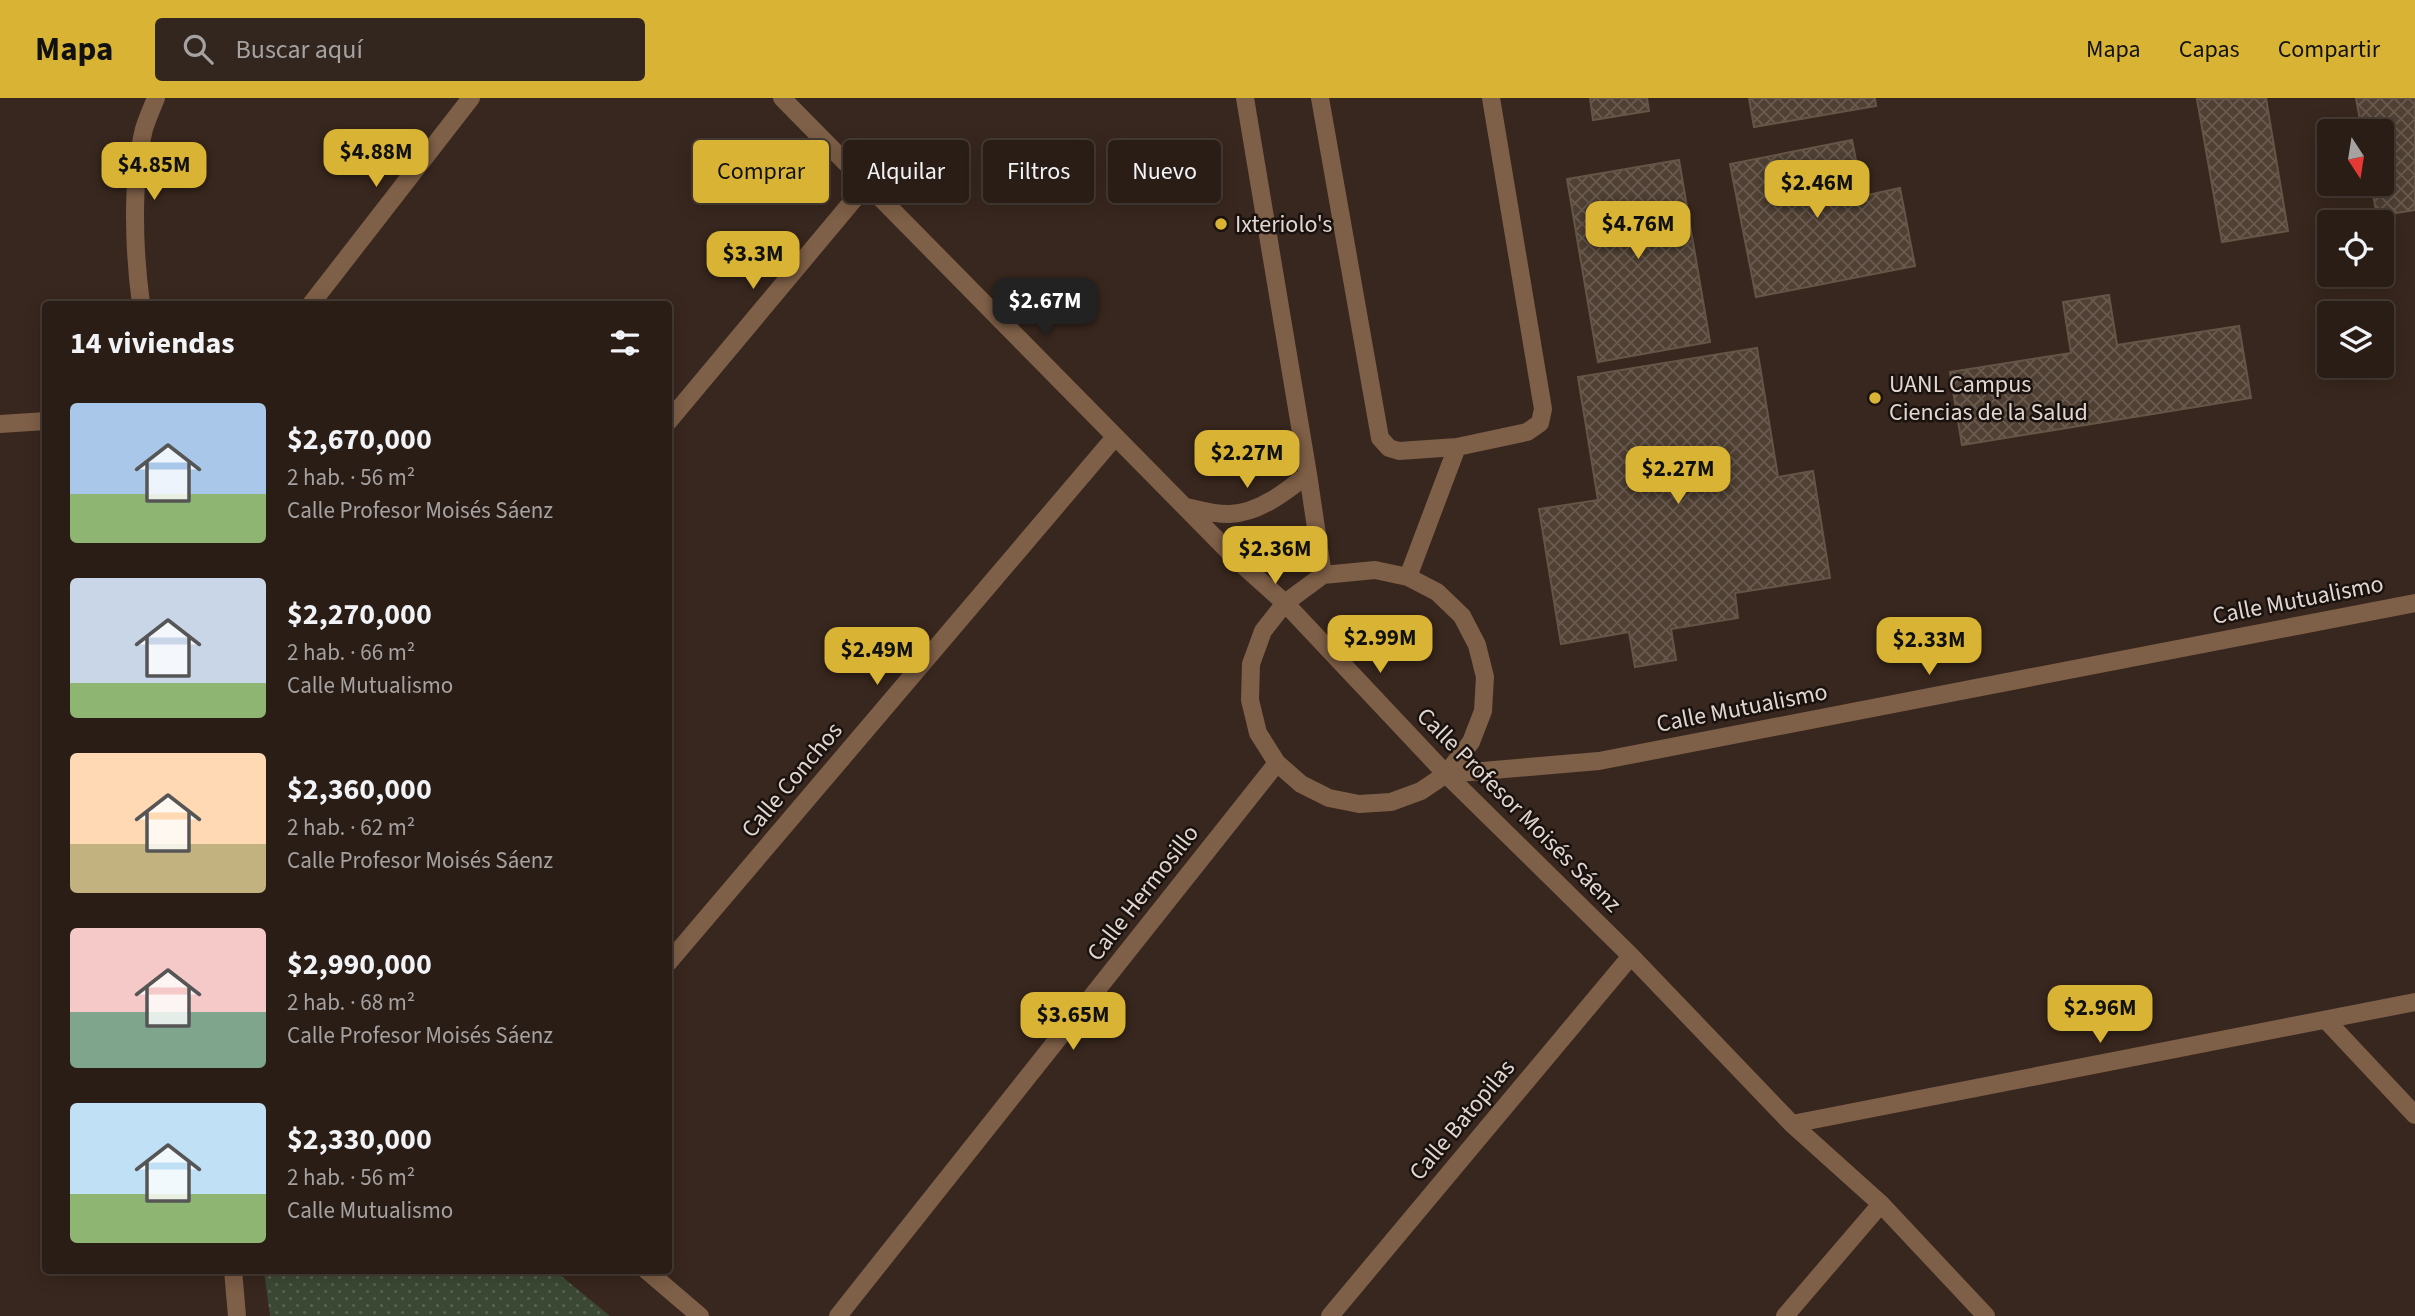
<!DOCTYPE html>
<html lang="es">
<meta charset="utf-8">
<style>
body{margin:0;font-family:"Source Sans 3",sans-serif;background:#32261f;color:#f1f3f6;height:100vh;display:flex;flex-direction:column;font-size:26px;white-space:nowrap}
*{box-sizing:border-box;margin:0}
p{font-size:23px;color:#a5a2a1}
.icon{flex:none;width:38px;height:38px;fill:none;stroke:currentColor;stroke-width:2;stroke-linecap:round;stroke-linejoin:round}
.map{position:relative;flex:1;overflow:hidden}
.sheet{position:absolute;left:42px;top:203px;width:630px;height:973px;display:flex;flex-direction:column;background:#2a1d16;border-radius:7px;box-shadow:0 4px 18px #0003,0 0 0 2px #463b35}
.sheet>*{flex:none}
.hud{position:absolute;left:693px;top:42px;width:665px;height:63px;display:flex;gap:14px}
.needle{width:46px;rotate:168deg}
.tools{position:absolute;left:2317px;top:21px;display:grid;gap:14px}
.tools a{display:grid;place-items:center;width:77px;height:77px;border-radius:7px;background:#2a1d16;box-shadow:0 4px 18px #0003,0 0 0 2px #463b35;font-size:35px}
.price{position:absolute;translate:-50% -60px;padding:0 16px;border-radius:14px;background:#d9b334;color:#111;font-size:23px;line-height:46px;filter:drop-shadow(0 2px 4px #0008)}
.price::after{content:'';position:absolute;left:50%;top:42px;width:21px;height:16px;margin-left:-10px;background:inherit;clip-path:polygon(0 0,100% 0,50% 100%)}
.price.active{background:#222;color:#fff}
ul{padding:0;list-style:none}
li{display:flex;align-items:center;gap:21px;height:175px;padding:0 28px}
li span{display:grid;place-items:center;flex:none;width:196px;height:140px;border-radius:7px;color:#555}
li>.icon{margin-inline-start:auto}
span .icon{width:84px;height:84px;fill:#fffc;stroke-width:1}
li b{font-size:30px}
h2{display:flex;justify-content:space-between;align-items:center;height:84px;padding:0 28px;font-size:30px}
.chip{padding:0 24px;border-radius:7px;background:#2a1d16;box-shadow:0 4px 18px #0003,0 0 0 2px #463b35;font-size:24px;line-height:63px}
.chip.active{background:#d9b334;color:#111}
header{display:flex;align-items:center;gap:42px;box-sizing:border-box;height:98px;padding:0 35px;background:#d9b334;color:#111}
header strong{font-size:33px}
nav{display:flex;gap:38px;margin-inline-start:auto;font-size:24px}
.search{width:490px;height:63px;background:#32261f;display:flex;align-items:center;gap:18px;box-sizing:border-box;padding:0 24px;border-radius:7px;color:#a5a2a1;font-size:26px}
.map>svg:first-child{display:block}
</style>
<header>
<strong>Mapa</strong>
<div class="search"><svg class="icon" aria-label="search" viewBox="0 0 24 24"><circle cx="10" cy="10" r="6"/><path d="M15 15l6 6"/></svg>Buscar aquí</div>
<nav><a>Mapa</a><a>Capas</a><a>Compartir</a></nav>
</header>
<div class="map">
<svg width="2415" height="1218" viewBox="0 0 2415 1218">
<defs>
<pattern id="park-dots" width="8" height="8" patternUnits="userSpaceOnUse" patternTransform="scale(1.75)"><rect width="8" height="8" fill="#3b4934"/><path d="M2 2h.1M6 6h.1" fill="none" stroke="#576250" stroke-width="1.8" stroke-linecap="round"/></pattern>
<pattern id="building-cross-hatch" width="8" height="8" patternUnits="userSpaceOnUse" patternTransform="scale(1.75)"><rect width="8" height="8" fill="#504033"/><path d="M0 0l8 8M0 8l8-8" fill="none" stroke="#695b50"/></pattern>
</defs>
<rect width="100%" height="100%" fill="#38271e"/>
<path fill="url(#park-dots)" d="M264 1173H555L610 1218H270Z"/>
<path fill="url(#building-cross-hatch)" stroke="#655547" stroke-width="2" d="M1590 0H1647L1649 13 1593 22Z
M1749 0H1875L1876 8 1754 29Z
M2266 0 2288 133 2222 144 2197 1Z
M2356 0H2415V112L2377 118 2371 86H2382V33H2362Z
M1852 42 1863 98 1900 90 1915 168 1756 199 1730 66Z
M1679 62 1710 244 1598 264 1567 81Z
M2109 197 2117 247 2239 228 2251 300 1962 347 1950 274 2071 255 2063 204Z
M1757 250 1778 379 1813 373 1830 480 1735 495 1738 520 1671 531 1676 562 1635 569 1629 534 1561 546 1539 411 1598 402 1578 279Z"/>
<g fill="none" stroke-linecap="round" stroke-linejoin="round">
<path stroke="#7e5f47" stroke-width="18" d="M782 0 1237 462 1285 505 1446 676 1631 858 1792 1026 1881 1106 1986 1218
M1245 0 1308 376 1323 477
M1320 0 1380 340 1389 350 1399 353 1457 349 1527 334 1540 325 1543 311 1491 0
M141 206C134 153 131 84 144 31 147 21 152 10 156 0
M311 206 471 0
M668 324 866 87
M0 326 46 323
M1186 409C1200 412 1217 417 1230 416 1259 415 1287 393 1308 376
M1408 479 1457 349
M1446 676 1471 644 1483 613 1485 579 1477 547 1462 518 1437 494 1408 479 1375 472 1323 477 1285 505 1263 533 1251 566 1250 602 1258 635 1277 665 1301 686 1329 700 1359 706 1391 704 1421 693 1446 676 1599 663 2415 505
M668 865 1115 339
M2326 922 2415 1017
M1792 1026 2415 904
M233 1172 237 1218
M646 1172 700 1218
M838 1218 1277 665
M1330 1218 1631 858
M1785 1218 1881 1106"/>
</g>
<g fill="#d9b334" stroke="#1a120e" stroke-width="2.5">
<circle cx="1221" cy="126" r="7"/>
<circle cx="1875" cy="300" r="7"/>
</g>
<g text-anchor="middle" dominant-baseline="central" stroke-width="5" stroke-linejoin="round" paint-order="stroke">
<g font-size="24" fill="#e2d6d0" stroke="#1a120e" text-anchor="start">
<text x="1235" y="126">Ixteriolo's</text>
<text x="1889" y="286">UANL Campus<tspan x="1889" dy="28">Ciencias de la Salud</tspan></text>
</g>
<g font-size="24" fill="#e2d6d0" stroke="#1a120e">
<text transform="translate(2298 502) rotate(-11)">Calle Mutualismo</text>
<text transform="translate(1742 610) rotate(-11)">Calle Mutualismo</text>
<text transform="translate(792 682) rotate(-50)">Calle Conchos</text>
<text transform="translate(1519 712) rotate(45)">Calle Profesor Moisés Sáenz</text>
<text transform="translate(1143 795) rotate(-52)">Calle Hermosillo</text>
<text transform="translate(1462 1022) rotate(-50)">Calle Batopilas</text>
</g>
</g>
</svg>
<div class="tools">
<a><svg class="needle" viewBox="-14 -14 28 28"><path d="M0-13l5 13h-10z" fill="#e53935"/><path d="M0 13l5-13h-10z" fill="#a5a2a1"/></svg></a>
<a><svg class="icon" aria-label="locate" viewBox="0 0 24 24"><circle cx="12" cy="12" r="6"/><path d="M12 2v4M12 18v4M2 12h4M18 12h4"/></svg></a>
<a><svg class="icon" aria-label="layers" viewBox="0 0 24 24"><path d="M12 4l9 5-9 5-9-5zM3 14l9 5 9-5"/></svg></a>
</div>
<b class="price" style="left:376px;top:91px">$4.88M</b>
<b class="price" style="left:154px;top:104px">$4.85M</b>
<b class="price" style="left:1817px;top:122px">$2.46M</b>
<b class="price" style="left:1638px;top:163px">$4.76M</b>
<b class="price" style="left:753px;top:193px">$3.3M</b>
<b class="price active" style="left:1045px;top:240px">$2.67M</b>
<b class="price" style="left:1247px;top:392px">$2.27M</b>
<b class="price" style="left:1678px;top:408px">$2.27M</b>
<b class="price" style="left:1275px;top:488px">$2.36M</b>
<b class="price" style="left:1380px;top:577px">$2.99M</b>
<b class="price" style="left:1929px;top:579px">$2.33M</b>
<b class="price" style="left:877px;top:589px">$2.49M</b>
<b class="price" style="left:2100px;top:947px">$2.96M</b>
<b class="price" style="left:1073px;top:954px">$3.65M</b>
<div class="hud">
<a class="chip active">Comprar</a>
<a class="chip">Alquilar</a>
<a class="chip">Filtros</a>
<a class="chip">Nuevo</a>
</div>
<section class="sheet">
<h2>14 viviendas<svg class="icon" aria-label="filters" viewBox="0 0 24 24"><path d="M4 7h16M4 17h16"/><circle cx="9" cy="7" r="2"/><circle cx="15" cy="17" r="2"/></svg></h2>
<ul>
<li><span style="background:linear-gradient(#a9c7e8 65%,#8fb573 0)"><svg class="icon" aria-label="home" viewBox="0 0 24 24"><path d="M3 11l9-7 9 7M6 9v11h12V9"/></svg></span><div><b>$2,670,000</b><p>2 hab. · 56 m²</p><p>Calle Profesor Moisés Sáenz</p></div></li>
<li><span style="background:linear-gradient(#c9d6e8 75%,#8fb573 0)"><svg class="icon" aria-label="home" viewBox="0 0 24 24"><path d="M3 11l9-7 9 7M6 9v11h12V9"/></svg></span><div><b>$2,270,000</b><p>2 hab. · 66 m²</p><p>Calle Mutualismo</p></div></li>
<li><span style="background:linear-gradient(#ffd9b3 65%,#c2b280 0)"><svg class="icon" aria-label="home" viewBox="0 0 24 24"><path d="M3 11l9-7 9 7M6 9v11h12V9"/></svg></span><div><b>$2,360,000</b><p>2 hab. · 62 m²</p><p>Calle Profesor Moisés Sáenz</p></div></li>
<li><span style="background:linear-gradient(#f6c9c9 60%,#7fa58c 0)"><svg class="icon" aria-label="home" viewBox="0 0 24 24"><path d="M3 11l9-7 9 7M6 9v11h12V9"/></svg></span><div><b>$2,990,000</b><p>2 hab. · 68 m²</p><p>Calle Profesor Moisés Sáenz</p></div></li>
<li><span style="background:linear-gradient(#bfe0f5 65%,#8fb573 0)"><svg class="icon" aria-label="home" viewBox="0 0 24 24"><path d="M3 11l9-7 9 7M6 9v11h12V9"/></svg></span><div><b>$2,330,000</b><p>2 hab. · 56 m²</p><p>Calle Mutualismo</p></div></li>
</ul>
</section>
</div>
